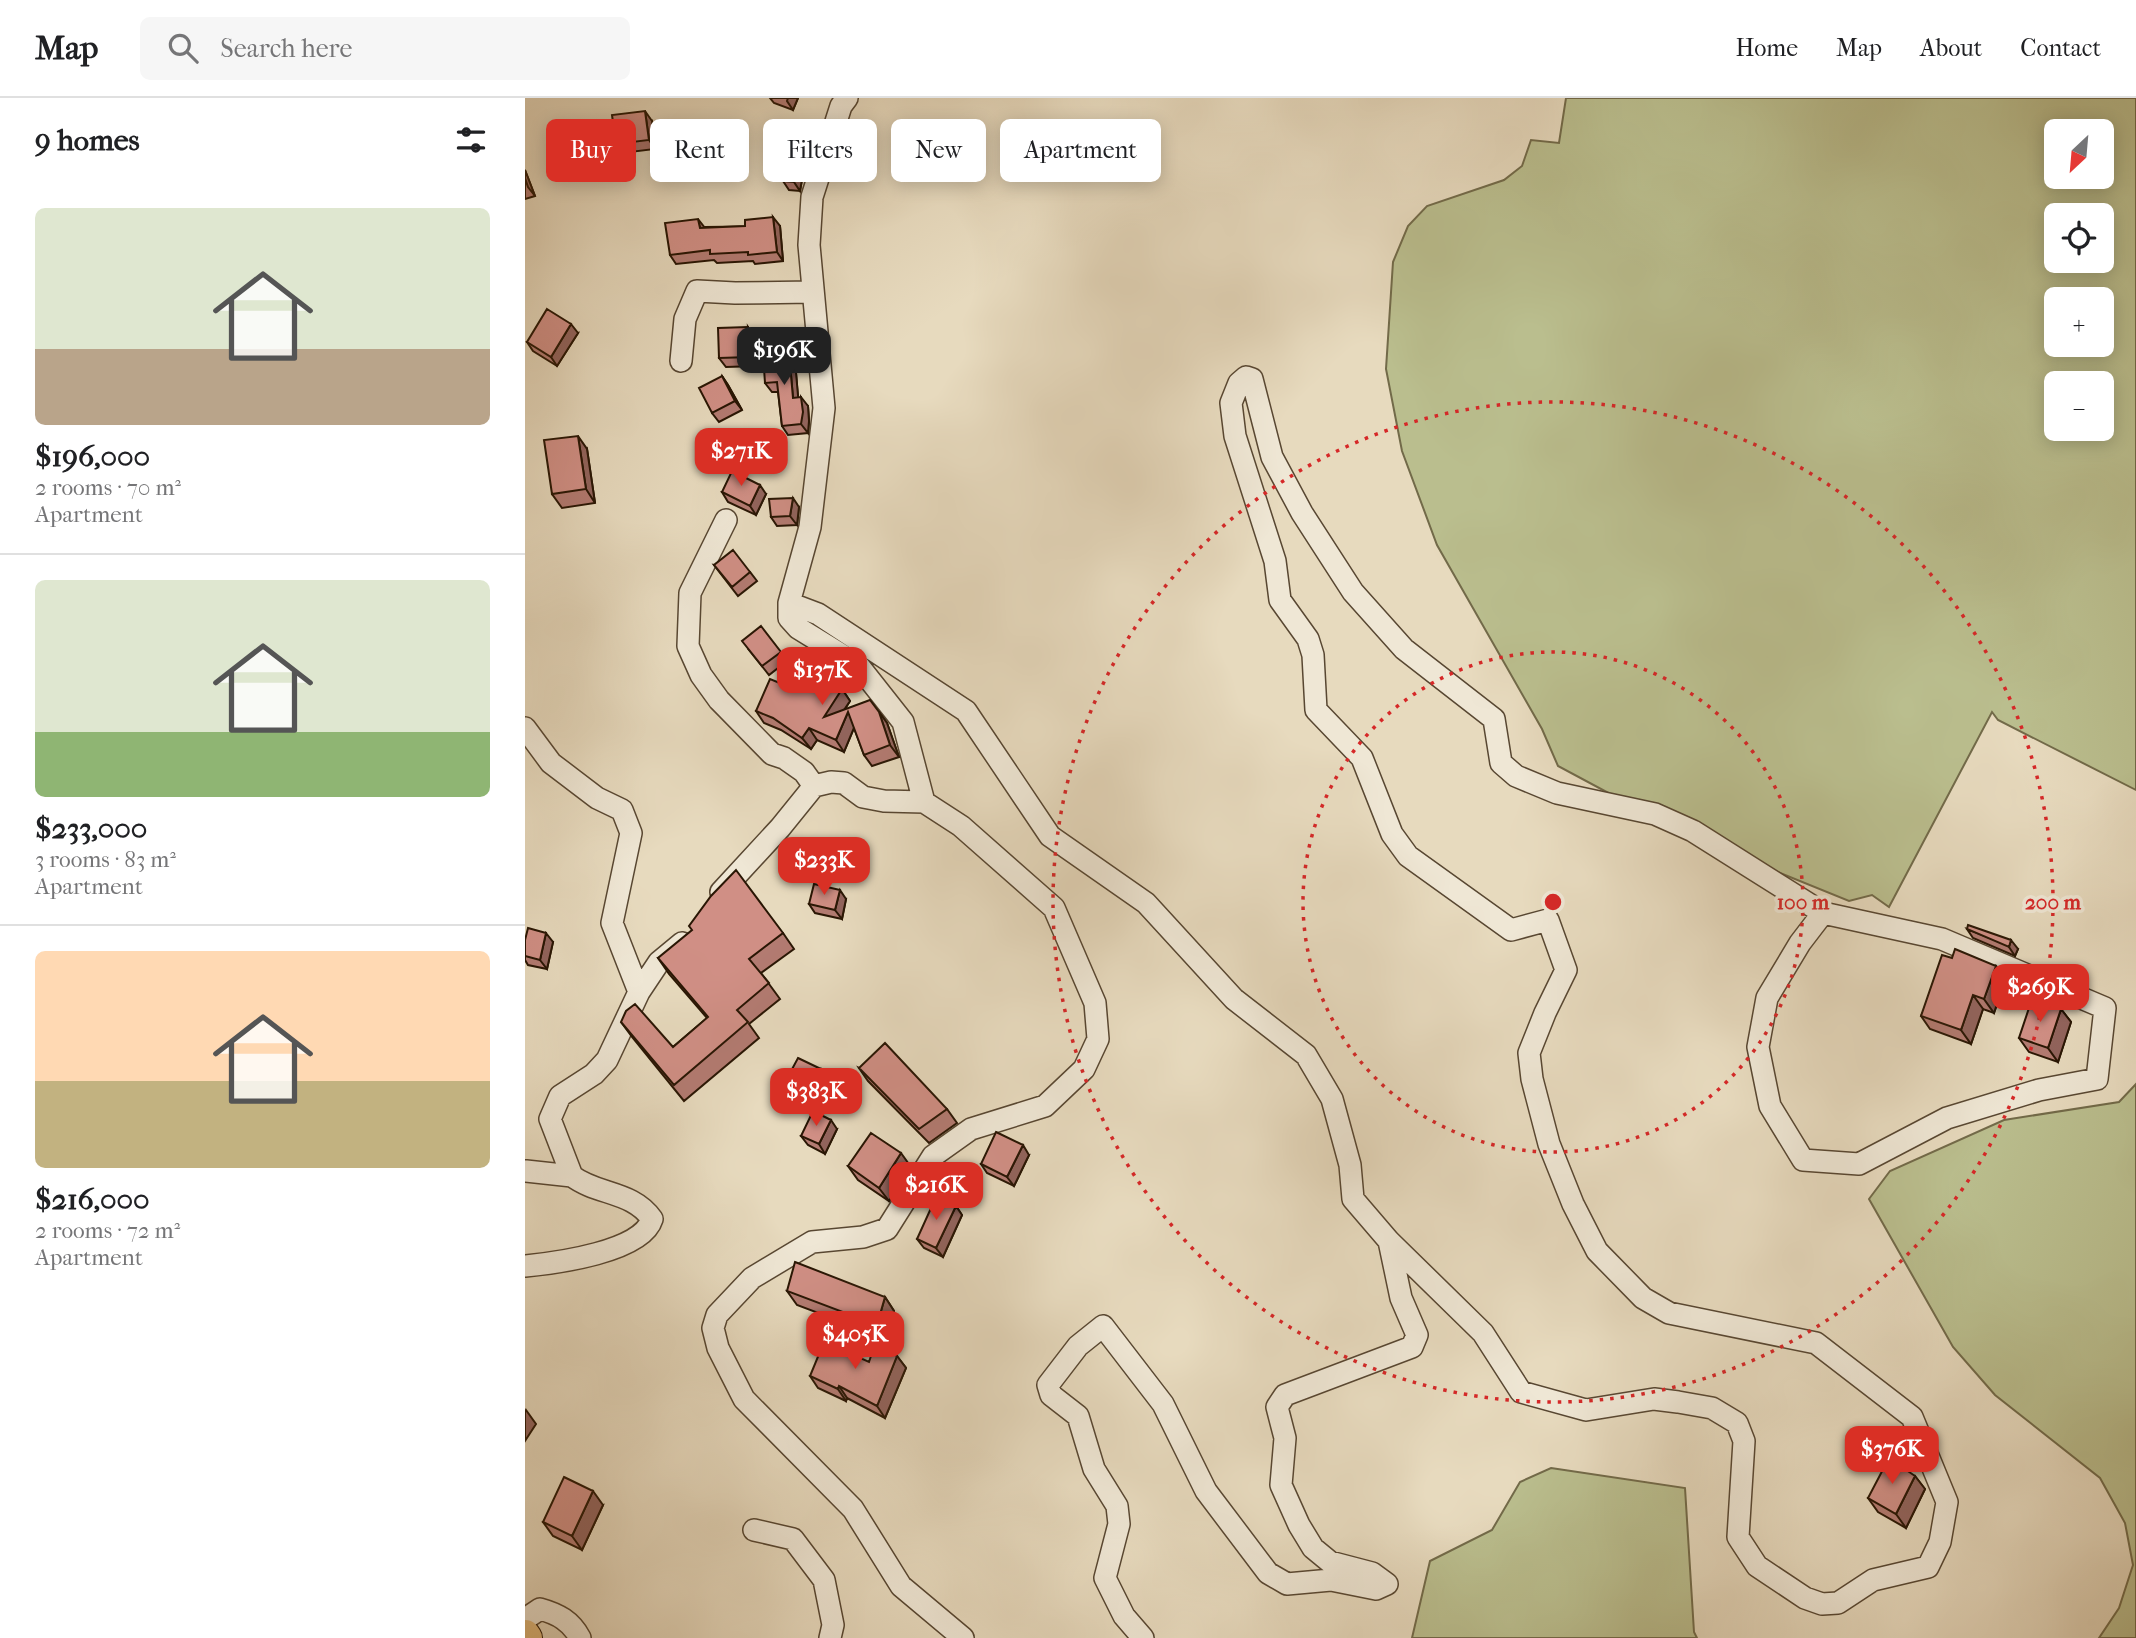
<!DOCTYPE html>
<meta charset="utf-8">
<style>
body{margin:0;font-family:"IM FELL French Canon",serif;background:#f6f6f6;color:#202124;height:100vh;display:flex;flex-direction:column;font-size:26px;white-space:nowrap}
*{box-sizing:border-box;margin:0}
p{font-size:23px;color:#757577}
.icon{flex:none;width:38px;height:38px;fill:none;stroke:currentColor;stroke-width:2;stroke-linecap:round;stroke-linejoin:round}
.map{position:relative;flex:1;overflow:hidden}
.side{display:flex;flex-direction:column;background:#fff;width:525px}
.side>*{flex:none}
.banner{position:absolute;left:21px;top:21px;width:665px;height:63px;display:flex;gap:14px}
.needle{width:46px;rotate:206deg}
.tools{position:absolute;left:1519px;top:21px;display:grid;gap:14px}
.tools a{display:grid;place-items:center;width:70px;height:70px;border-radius:10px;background:#fff;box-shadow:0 4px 18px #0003;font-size:35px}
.price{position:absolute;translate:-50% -60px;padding:0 16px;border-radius:14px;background:#d93025;color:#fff;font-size:23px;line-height:46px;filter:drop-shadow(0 2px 4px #0008)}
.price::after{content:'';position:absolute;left:50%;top:42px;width:21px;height:16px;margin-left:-10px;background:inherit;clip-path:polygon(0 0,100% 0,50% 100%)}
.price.on{background:#222;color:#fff}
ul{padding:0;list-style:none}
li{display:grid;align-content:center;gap:14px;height:371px;padding:0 35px}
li+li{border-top:2px solid #e0e0e0}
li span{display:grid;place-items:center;height:217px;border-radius:10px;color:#555}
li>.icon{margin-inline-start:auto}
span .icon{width:126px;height:126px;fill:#fffc;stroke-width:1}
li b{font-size:30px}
h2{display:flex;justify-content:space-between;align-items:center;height:84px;padding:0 35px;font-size:30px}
.tag{padding:0 24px;border-radius:10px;background:#fff;box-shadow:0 4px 18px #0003;font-size:24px;line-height:63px}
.tag.on{background:#d93025;color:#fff}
header{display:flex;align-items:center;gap:42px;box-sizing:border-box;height:98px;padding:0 35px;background:#fff;border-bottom:2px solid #e0e0e0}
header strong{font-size:33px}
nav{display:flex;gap:38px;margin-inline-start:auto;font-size:24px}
.search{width:490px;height:63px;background:#f6f6f6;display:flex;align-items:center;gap:18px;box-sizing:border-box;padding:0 24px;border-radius:10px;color:#757577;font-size:26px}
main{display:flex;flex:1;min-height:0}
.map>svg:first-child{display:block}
</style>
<header>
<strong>Map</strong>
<div class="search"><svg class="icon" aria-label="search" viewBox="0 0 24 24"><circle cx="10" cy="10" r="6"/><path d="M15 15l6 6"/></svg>Search here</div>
<nav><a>Home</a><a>Map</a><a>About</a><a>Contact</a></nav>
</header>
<main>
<section class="side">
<h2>9 homes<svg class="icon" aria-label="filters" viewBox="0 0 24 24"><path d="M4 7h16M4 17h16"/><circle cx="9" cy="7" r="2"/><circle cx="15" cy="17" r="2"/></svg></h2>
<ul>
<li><span style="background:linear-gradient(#dfe7d0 65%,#b9a48a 0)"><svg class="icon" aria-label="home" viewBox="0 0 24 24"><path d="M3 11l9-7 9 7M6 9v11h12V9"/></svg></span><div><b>$196,000</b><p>2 rooms · 70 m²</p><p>Apartment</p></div></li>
<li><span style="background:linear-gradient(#dfe7d0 70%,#8fb573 0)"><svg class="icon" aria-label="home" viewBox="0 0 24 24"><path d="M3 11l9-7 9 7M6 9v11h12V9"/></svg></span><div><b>$233,000</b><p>3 rooms · 83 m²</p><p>Apartment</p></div></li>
<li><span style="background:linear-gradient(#ffd9b3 60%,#c2b280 0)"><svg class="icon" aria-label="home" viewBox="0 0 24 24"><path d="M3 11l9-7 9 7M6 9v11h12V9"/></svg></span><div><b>$216,000</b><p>2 rooms · 72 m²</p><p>Apartment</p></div></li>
</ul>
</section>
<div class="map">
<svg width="1611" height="1540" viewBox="0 0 1611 1540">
<rect width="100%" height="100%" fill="#e7dabe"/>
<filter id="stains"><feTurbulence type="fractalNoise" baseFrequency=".00286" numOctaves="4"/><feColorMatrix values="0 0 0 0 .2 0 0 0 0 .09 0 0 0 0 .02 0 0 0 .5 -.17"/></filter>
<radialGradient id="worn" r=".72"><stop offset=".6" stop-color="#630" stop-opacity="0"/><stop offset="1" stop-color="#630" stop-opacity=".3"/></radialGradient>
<path fill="#babe8e" stroke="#726a49" stroke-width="2" fill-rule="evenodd" d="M1041 0H1611V692L1473 622 1467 614 1364 809 1347 797 1324 803 1162 737 1033 668 1017 631 912 447 877 353 861 271 868 164 883 128 902 108 979 82 997 68 1006 42 1034 45ZM1531 33H1577V79H1531ZM1531 117H1577V163H1531ZM1531 201H1577V247H1531ZM1531 285H1577V331H1531Z
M1611 986V1540H1574L1594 1510 1608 1467 1600 1425 1575 1380 1470 1297 1428 1249 1344 1101 1365 1073 1479 1022 1594 1004Z
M1026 1370 1160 1390 1169 1534 1172 1540H887L905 1463 967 1432 995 1384Z"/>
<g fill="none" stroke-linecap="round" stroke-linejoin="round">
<defs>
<path id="minor" d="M322 0 316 8 287 99 284 147 299 310 285 429 264 505V520L273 530 333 567 378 624 399 704 436 728 529 810 570 905 573 941 559 971 520 1008 446 1031 408 1058 362 1131 338 1139 287 1144 227 1180 192 1217 188 1230 193 1250 219 1301 328 1411 376 1488 438 1540
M156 263 160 221 172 193 210 195 288 194
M201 422 165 495 163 548 176 577 194 602 247 656 259 660 279 674 289 688
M264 505 293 516 441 613 525 738 621 805 709 901 781 957 807 1001 825 1067 828 1101 864 1143 958 1235 996 1294 1061 1312 1129 1301 1153 1304 1187 1310 1212 1325 1219 1343 1213 1439 1232 1468 1280 1500 1297 1506 1313 1505 1348 1482 1403 1469 1415 1444 1422 1404 1387 1319 1291 1245 1144 1215 1118 1200 1072 1153 1048 1106 1024 1046 1007 981 1004 955 1020 915 1041 872 1023 822 986 832 883 758 867 736 837 660 791 612 788 557 783 541 755 502 750 463 710 338 706 305 714 285 721 279 727 281 747 359 777 415 828 494 879 551 969 621 976 665 991 678 1032 695 1130 716 1168 733 1298 815 1417 841 1580 910 1572 981 1514 992 1422 1020 1334 1066 1278 1062 1245 1008 1233 949 1242 900 1275 845 1298 815
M0 630 26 665 72 700 97 712 106 735 87 825 114 894 82 962 69 976 35 998 25 1021 47 1078 1 1073
M196 794 255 730 289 688 306 684 319 685 338 699 359 703 399 704
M114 894 134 864 157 845
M0 1168C31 1165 117 1154 127 1121 108 1093 72 1097 47 1078
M229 1432 268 1441 299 1482 308 1527 305 1540
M0 1521 15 1511C33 1516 46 1523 55 1540
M618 1540 599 1518 580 1480 594 1426 592 1408 569 1371 553 1318 526 1297 523 1287 553 1248 578 1228 638 1306 681 1393 743 1475 762 1486 806 1482 851 1491 862 1486 847 1475 805 1464 788 1450 774 1427 756 1387 760 1340 752 1309 760 1297 887 1249 892 1237 876 1200 864 1143"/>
<path id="highway" d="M0 1537 2 1540"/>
</defs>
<use href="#minor" stroke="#584732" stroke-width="24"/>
<use href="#highway" stroke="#291604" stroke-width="32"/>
<use href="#minor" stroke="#efe7d5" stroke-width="21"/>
<use href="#highway" stroke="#e4bd7f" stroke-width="30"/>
</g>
<path fill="#b37b72" stroke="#291604" stroke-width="2" d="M245 0H273L268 12 249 5Z
M127 23 130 51 97 55 91 46Z
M280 64 275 93 264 92 258 83Z
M0 72 10 98 0 101Z
M255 128 258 163 230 166 228 163 192 165 189 162 151 166 145 157 180 129Z
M53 235 32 268 8 253 2 244Z
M229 238 231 268 201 269 194 260Z
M264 254 270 263 273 299 283 308 284 323 283 335 263 337 257 328 253 294H247L240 285Z
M197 278 203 287 217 312 194 324 187 315Z
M62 351 70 405 37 410 27 396Z
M197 394 241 396 231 417 203 404Z
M274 409 272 427 252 428 246 419Z
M189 467 225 474 232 483 213 498Z
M224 552 256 554 262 563 244 577Z
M327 581 319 594 325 603 320 611 354 614 362 625 374 659 347 668 339 657 329 630 319 654 292 642 286 651 256 632 239 625 231 613 272 592Z
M321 801 317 821 290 815 284 806Z
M1442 831 1493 851 1490 858 1448 840Z
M258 835 269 851 236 875 255 901 224 926 234 940 159 1003 107 939 96 924 148 949 182 920 144 876 133 860Z
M0 842 28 844 22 871 3 867 0 862Z
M1427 860 1471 868 1480 882 1469 915 1458 911 1446 946 1405 931 1396 918Z
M1536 911 1546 924 1533 964 1504 954 1494 940Z
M334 970 422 1011 432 1025 404 1045 343 983Z
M296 971 302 981 288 1009 265 997 258 988Z
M312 1031 300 1056 283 1047 276 1038Z
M504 1057 489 1088 462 1075 456 1066Z
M323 1068 386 1069 364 1103 333 1082Z
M431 1108 437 1117 418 1159 399 1150 392 1141Z
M262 1193 360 1199 369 1213 362 1241 272 1207Z
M372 1258 381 1270 360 1320 322 1300 321 1303 293 1290 285 1278Z
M1390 1378 1400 1391 1381 1430 1353 1414 1343 1400Z
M78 1407 57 1452 28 1438 18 1424Z"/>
<path fill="#92645d" stroke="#291604" stroke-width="2" d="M263 0H273L268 12 262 3Z
M120 13 127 23 130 51 124 42Z
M273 55 280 64 275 93 269 84Z
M0 72 10 98 3 89 0 80Z
M248 119 255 128 258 163 252 154Z
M173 121 180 130H175Z
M46 226 53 235 32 268 26 259Z
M223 229 229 238 231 268 225 259Z
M264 254 270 263 274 309 268 300Z
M197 278 203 287 217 312 210 303Z
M276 299 283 308 284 323 283 335 276 326Z
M53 338 62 351 70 405 61 391Z
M235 387 241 396 231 417 225 408Z
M268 400 274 409 272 427 265 418Z
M319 569 327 581 319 594 325 603 307 630 299 619 308 586Z
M323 614 331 625 319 654 311 642Z
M354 614 362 625 374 659 365 647Z
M284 630 292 642 286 651 277 640Z
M315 792 321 801 317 821 310 812Z
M21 835 28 844 22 871 15 862Z
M1486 842 1493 851 1490 858 1484 849Z
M1471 868 1480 882 1469 915 1459 901Z
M1448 897 1458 911 1446 946 1436 932Z
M1536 911 1546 924 1533 964 1523 950Z
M296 971 302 981 288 1009 281 1000Z
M306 1022 312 1031 300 1056 294 1046Z
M498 1047 504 1057 489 1088 482 1079Z
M376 1055 386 1069 364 1103 354 1090Z
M431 1108 437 1117 418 1159 411 1150Z
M360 1199 369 1213 362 1241 352 1227Z
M372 1258 381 1270 360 1320 352 1308Z
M314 1288 322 1300 321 1303 313 1291Z
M1 1312 11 1326 0 1343V1314Z
M1390 1378 1400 1391 1381 1430 1371 1416Z
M68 1393 78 1407 57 1452 47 1438Z"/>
<path fill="#d08f85" stroke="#291604" stroke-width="2" d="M120 13 124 42 91 46 87 17Z
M261 54 273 55 269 84 258 83Z
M248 119 252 154 223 157V154L185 156V152L145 157 140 125 173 121 175 130 220 128V122Z
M22 211 46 226 26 259 2 244Z
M223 229 225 259 194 260 193 230Z
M264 254 268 300 276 299 278 314 276 326 257 328 252 284 240 285 238 256Z
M197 278 210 303 187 315 174 290Z
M53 338 61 391 27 396 19 342Z
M207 373 235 387 225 408 197 394Z
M268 400 265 418 246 419 244 401Z
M208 452 225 474 207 489 189 467Z
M236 528 256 554 237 568 217 543Z
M298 554 316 565 319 569 308 586 317 591 299 619 345 602 354 614 365 647 339 657 323 614 311 642 284 630 277 640 248 620 231 613 245 581 272 592Z
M211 772 258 835 224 861 244 885 212 912 223 924 149 987 96 924 101 913 110 906 148 949 183 919 133 860 167 832 164 828 186 798Z
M289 786 315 792 310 812 284 806Z
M1443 827 1486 842 1484 849 1442 831Z
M3 830 21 835 15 862 0 858V842Z
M1430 851 1471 868 1459 901 1448 897 1436 932 1396 918 1417 857 1427 860Z
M1507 901 1536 911 1523 950 1494 940Z
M360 945 422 1011 394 1031 334 970Z
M273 960 296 971 281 1000 258 988Z
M288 1013 306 1022 294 1046 276 1038Z
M471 1034 498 1047 482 1079 456 1066Z
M346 1035 376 1055 354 1090 323 1068Z
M411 1099 431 1108 411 1150 392 1141Z
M270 1164 360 1199 352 1227 262 1193Z
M299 1244 344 1264 350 1246 372 1258 352 1308 314 1288 313 1291 285 1278Z
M1364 1360 1390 1378 1371 1416 1343 1400Z
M39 1379 68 1393 47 1438 18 1424Z"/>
<g fill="none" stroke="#d62828" stroke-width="3.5" stroke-dasharray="3.5 7">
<circle cx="1028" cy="804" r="250"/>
<circle cx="1028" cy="804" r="500"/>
</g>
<circle cx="1028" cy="804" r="10" fill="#d62828" stroke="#efe7d5" stroke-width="3.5"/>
<g font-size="21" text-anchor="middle" font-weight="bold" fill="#d62828" stroke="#efe7d5" stroke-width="7" stroke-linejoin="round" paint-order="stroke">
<text x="1278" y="811">100 m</text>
<text x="1528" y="811">200 m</text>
</g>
<rect width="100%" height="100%" filter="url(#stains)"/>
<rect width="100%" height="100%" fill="url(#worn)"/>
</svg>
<div class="tools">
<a><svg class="needle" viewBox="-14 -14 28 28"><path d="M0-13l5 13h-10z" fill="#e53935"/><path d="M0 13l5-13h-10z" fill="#757577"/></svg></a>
<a><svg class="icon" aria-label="locate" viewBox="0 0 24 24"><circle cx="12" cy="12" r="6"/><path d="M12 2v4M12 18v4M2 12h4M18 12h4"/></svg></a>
<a>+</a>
<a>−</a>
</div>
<b class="price on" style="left:259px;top:289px">$196K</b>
<b class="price" style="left:216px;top:390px">$271K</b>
<b class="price" style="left:297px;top:609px">$137K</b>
<b class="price" style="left:299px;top:799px">$233K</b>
<b class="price" style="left:1515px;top:926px">$269K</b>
<b class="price" style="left:291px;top:1030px">$383K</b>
<b class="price" style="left:411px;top:1124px">$216K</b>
<b class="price" style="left:330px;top:1273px">$405K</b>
<b class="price" style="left:1367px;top:1388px">$376K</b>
<div class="banner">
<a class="tag on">Buy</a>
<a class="tag">Rent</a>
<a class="tag">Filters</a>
<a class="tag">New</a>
<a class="tag">Apartment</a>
</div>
</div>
</main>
